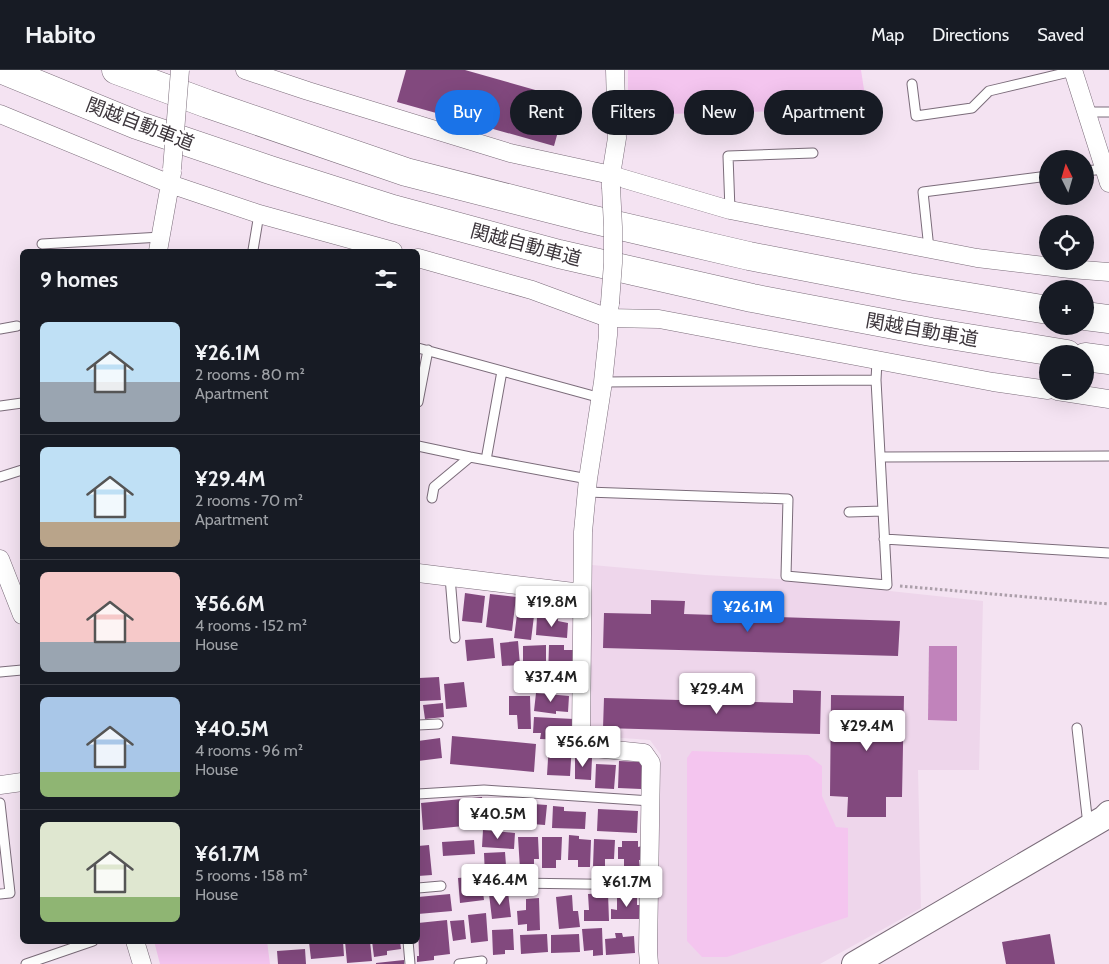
<!DOCTYPE html>
<meta charset="utf-8">
<style>
body{margin:0;font-family:Cabin,"Noto Sans JP",sans-serif;background:#242831;color:#f1f3f6;height:100vh;display:flex;flex-direction:column;font-size:19px;white-space:nowrap}
*{box-sizing:border-box;margin:0}
p{font-size:16px;color:#9ea1a6}
.icon{flex:none;width:28px;height:28px;fill:none;stroke:currentColor;stroke-width:2;stroke-linecap:round;stroke-linejoin:round}
.map{position:relative;flex:1;overflow:hidden}
.drawer{position:absolute;left:20px;top:179px;width:400px;height:695px;display:flex;flex-direction:column;background:#171b24;border-radius:8px;box-shadow:0 5px 20px #0002}
.drawer>*{flex:none}
.top-card{position:absolute;left:435px;top:20px;width:475px;height:45px;display:flex;gap:10px}
.needle{width:32px;rotate:355deg}
.controls{position:absolute;left:1039px;top:80px;display:grid;gap:10px}
.controls a{display:grid;place-items:center;width:55px;height:55px;border-radius:50%;background:#171b24;box-shadow:0 5px 20px #0002;font-size:25px}
.price{position:absolute;translate:-50% -42px;padding:0 11px;border-radius:5px;background:#fff;color:#222;font-size:16px;line-height:32px;filter:drop-shadow(0 1px 2px #0008)}
.price::after{content:'';position:absolute;left:50%;top:30px;width:15px;height:11px;margin-left:-8px;background:inherit;clip-path:polygon(0 0,100% 0,50% 100%)}
.price.on{background:#1a73e8;color:#fff}
ul{padding:0;list-style:none}
li{display:flex;align-items:center;gap:15px;height:125px;padding:0 20px}
li+li{border-top:1px solid #363941}
li span{display:grid;place-items:center;flex:none;width:140px;height:100px;border-radius:8px;color:#555}
li>.icon{margin-inline-start:auto}
span .icon{width:60px;height:60px;fill:#fffc;stroke-width:1}
li b{font-size:21px}
h2{display:flex;justify-content:space-between;align-items:center;height:60px;padding:0 20px;font-size:21px}
.chip{padding:0 18px;border-radius:22px;background:#171b24;box-shadow:0 5px 20px #0002;font-size:18px;line-height:45px}
.chip.on{background:#1a73e8;color:#fff}
header{display:flex;align-items:center;gap:30px;box-sizing:border-box;height:70px;padding:0 25px;background:#171b24;border-bottom:1px solid #363941}
header strong{font-size:24px}
nav{display:flex;gap:28px;margin-inline-start:auto;font-size:18px}
.map>svg:first-child{display:block}
</style>
<header>
<strong>Habito</strong>
<nav><a>Map</a><a>Directions</a><a>Saved</a></nav>
</header>
<div class="map">
<svg width="1109" height="894" viewBox="0 0 1109 894">
<rect width="100%" height="100%" fill="#f4e3f2"/>
<path fill="#eed6eb" d="M592 495 705 505 778 509 983 531 979 700H918L921 838 820 894H657L656 881 661 685 650 670 595 666 588 656Z"/>
<path fill="#f4c5ef" d="M628 0H861L867 39 628 45Z
M692 681 808 685 822 696V726L836 757 848 758V847L727 887H702L687 871V688Z
M154 871H267L270 894H160Z"/>
<path fill="#c183bb" d="M929 576H957V651L928 650Z"/>
<path fill="#82497e" d="M406 0H465L567 29 554 76 397 32Z
M465 523 485 526 482 553 462 551Z
M490 524 516 527 512 561 486 557Z
M540 527H569V542L540 541Z
M519 529 536 530 531 570 514 568Z
M651 530 685 531 684 544 900 551 898 586 603 578 604 543 651 544Z
M537 547 558 549V551L568 553 567 568 536 565Z
M493 568 495 588 467 591 465 570Z
M518 571 520 595 502 596 500 573Z
M546 575V594L523 595V576Z
M549 575H564V580H573V605H548Z
M439 607 441 630 420 631 419 608Z
M464 612 467 637 446 639 444 614Z
M793 620 821 621 820 664 603 658 604 628 793 633Z
M536 623 569 626 568 642 556 641V644L534 641Z
M831 625 904 626 902 727H886V747H847L848 727 830 726Z
M509 626H530L531 659H518L517 645H509Z
M443 633 444 647 425 649 423 635Z
M534 647 574 649 573 670 540 669 541 663H533Z
M452 666 536 674 534 702 450 694Z
M440 668 442 688 418 691V671Z
M549 673 572 674 570 706 547 705Z
M575 687 592 688 591 710 575 709Z
M619 691 642 692 641 719 618 718Z
M596 694 616 695 614 719 595 718Z
M482 727 484 754 423 760 421 733Z
M489 728 515 729 514 758 488 757Z
M519 733 547 735 545 755 518 753Z
M553 736 564 737V741L586 742 585 759 552 758Z
M598 739 638 741 637 763 597 761Z
M483 760 515 763 514 779 482 777Z
M569 765 579 766V769L591 770 590 797H578V790H568Z
M518 767H538L539 789H534V798L520 799Z
M542 767H562L561 790H556V798H542Z
M594 769 615 770 614 789H605V796H593Z
M474 770 475 784 443 786 442 772Z
M622 771H638V777L642 776 643 790H639L640 800H624V789H618V777H622Z
M429 775 432 805 418 806V776Z
M505 782 507 809H495V806L485 807 484 783Z
M481 806 484 830 460 833 458 808Z
M508 822 511 847 492 849 489 824Z
M608 823 609 851H584V840H589L588 824Z
M450 824 452 841 418 844V827Z
M572 825 573 841H578L580 857 559 859 556 827Z
M622 825H637V835H641V849H611V839L617 840V827L622 828Z
M539 828 540 860 527 861V854L518 855 517 841 526 840V829Z
M486 843 488 871 471 873 468 845Z
M447 850 450 884 434 886V890L417 892V886H419L418 853Z
M464 850 466 869 453 871 450 851Z
M602 858 603 885 593 886V880L584 881 582 859Z
M513 859 514 880H505V884L493 885 492 860Z
M615 863H622L623 867 634 866 635 883 606 885 605 869 616 868Z
M547 864 548 882 521 884 520 865Z
M579 864 580 882 551 883V865Z
M1050 864 1055 894H1006L1002 872Z
M318 871H343L344 886 311 889 309 872Z
M345 871H370L372 891 347 893Z
M372 871H400L401 879 387 881V885L374 887Z
M305 879 306 894H278L277 881Z
M404 890V894H376V893Z"/>
<g fill="none" stroke-linecap="round" stroke-linejoin="round">
<defs>
<path id="lane" d="M912 14 916 46 972 38 989 21 1073 1
M1086 42H1109
M1085 101 1105 99
M730 140 728 86 813 83
M42 174 161 167
M929 179 923 122 1048 106
M253 180 259 144
M0 259 17 256
M418 278 601 328
M603 312 876 310
M418 332 428 280
M0 336 22 333
M418 376 470 387 588 409
M881 387 1109 386
M486 390 502 301
M0 407 22 400
M587 422 788 429 786 506 887 515 876 310 877 291
M432 428 434 417 470 387
M849 442 883 441
M884 469 1109 483
M450 507 455 568
M0 602 22 600
M418 655 438 654
M1077 658 1088 755
M418 724 484 720 651 731
M0 733 10 823 0 824
M516 813 650 815
M418 818 441 816
M408 871 410 894
M26 894 93 871
M459 894 482 891"/>
<path id="street" d="M245 0 308 21 510 83 611 105 730 140 977 188 1070 199 1109 202
M1073 0 1109 113
M0 44 170 114 259 144 393 181
M611 117V105L617 68 615 0
M158 181 172 103
M418 188 532 220 608 248 659 249 993 312 1048 320
M610 233 608 248V265L603 312 588 409 583 462 581 670 585 677 644 683 651 693 648 881 649 894
M1057 321 1109 329
M0 489 22 545
M418 503 582 523
M0 715 22 712
M135 871 142 894"/>
<path id="secondary" d="M854 894 1104 748 1109 743"/>
<path id="highway" d="M3 0 137 55 270 100 393 139 559 184 752 228 931 262 1067 284
M116 0 208 34 406 102 586 148 749 186 909 217 1048 240
M1085 246 1109 249
M1085 287 1109 290"/>
</defs>
<use href="#lane" stroke="#7b6c7a" stroke-width="11"/>
<use href="#street" stroke="#7b6c7a" stroke-width="19"/>
<use href="#secondary" stroke="#7b6c7a" stroke-width="26"/>
<use href="#highway" stroke="#7b6c7a" stroke-width="29"/>
<path stroke="#ac9faa" stroke-width="3" stroke-dasharray="2.5 2.5" stroke-linecap="butt" d="M900 516 1109 534"/>
<use href="#lane" stroke="#fff" stroke-width="9"/>
<use href="#street" stroke="#fff" stroke-width="18"/>
<use href="#secondary" stroke="#fff" stroke-width="24"/>
<use href="#highway" stroke="#fff" stroke-width="28"/>
<defs>
<path id="street-bridge" d="M172 99 180 0
M610 233 613 193V157L611 117"/>
</defs>
<use href="#street-bridge" stroke="#7b6c7a" stroke-width="19" stroke-linecap="butt"/>
<use href="#street-bridge" stroke="#fff" stroke-width="18"/>
</g>
<g text-anchor="middle" dominant-baseline="central" stroke-width="5" stroke-linejoin="round" paint-order="stroke">
<g font-size="19" fill="#3d363c" stroke="#fff">
<text transform="translate(140 54) rotate(21)">関越自動車道</text>
<text transform="translate(526 175) rotate(15)">関越自動車道</text>
<text transform="translate(922 260) rotate(10)">関越自動車道</text>
</g>
</g>
</svg>
<div class="controls">
<a><svg class="needle" viewBox="-14 -14 28 28"><path d="M0-13l5 13h-10z" fill="#e53935"/><path d="M0 13l5-13h-10z" fill="#9ea1a6"/></svg></a>
<a><svg class="icon" aria-label="locate" viewBox="0 0 24 24"><circle cx="12" cy="12" r="6"/><path d="M12 2v4M12 18v4M2 12h4M18 12h4"/></svg></a>
<a>+</a>
<a>−</a>
</div>
<b class="price" style="left:552px;top:558px">¥19.8M</b>
<b class="price on" style="left:748px;top:563px">¥26.1M</b>
<b class="price" style="left:551px;top:633px">¥37.4M</b>
<b class="price" style="left:717px;top:645px">¥29.4M</b>
<b class="price" style="left:867px;top:682px">¥29.4M</b>
<b class="price" style="left:583px;top:698px">¥56.6M</b>
<b class="price" style="left:498px;top:770px">¥40.5M</b>
<b class="price" style="left:500px;top:836px">¥46.4M</b>
<b class="price" style="left:627px;top:838px">¥61.7M</b>
<div class="top-card">
<a class="chip on">Buy</a>
<a class="chip">Rent</a>
<a class="chip">Filters</a>
<a class="chip">New</a>
<a class="chip">Apartment</a>
</div>
<section class="drawer">
<h2>9 homes<svg class="icon" aria-label="filters" viewBox="0 0 24 24"><path d="M4 7h16M4 17h16"/><circle cx="9" cy="7" r="2"/><circle cx="15" cy="17" r="2"/></svg></h2>
<ul>
<li><span style="background:linear-gradient(#bfe0f5 60%,#9aa5b1 0)"><svg class="icon" aria-label="home" viewBox="0 0 24 24"><path d="M3 11l9-7 9 7M6 9v11h12V9"/></svg></span><div><b>¥26.1M</b><p>2 rooms · 80 m²</p><p>Apartment</p></div></li>
<li><span style="background:linear-gradient(#bfe0f5 75%,#b9a48a 0)"><svg class="icon" aria-label="home" viewBox="0 0 24 24"><path d="M3 11l9-7 9 7M6 9v11h12V9"/></svg></span><div><b>¥29.4M</b><p>2 rooms · 70 m²</p><p>Apartment</p></div></li>
<li><span style="background:linear-gradient(#f6c9c9 70%,#9aa5b1 0)"><svg class="icon" aria-label="home" viewBox="0 0 24 24"><path d="M3 11l9-7 9 7M6 9v11h12V9"/></svg></span><div><b>¥56.6M</b><p>4 rooms · 152 m²</p><p>House</p></div></li>
<li><span style="background:linear-gradient(#a9c7e8 75%,#8fb573 0)"><svg class="icon" aria-label="home" viewBox="0 0 24 24"><path d="M3 11l9-7 9 7M6 9v11h12V9"/></svg></span><div><b>¥40.5M</b><p>4 rooms · 96 m²</p><p>House</p></div></li>
<li><span style="background:linear-gradient(#dfe7d0 75%,#8fb573 0)"><svg class="icon" aria-label="home" viewBox="0 0 24 24"><path d="M3 11l9-7 9 7M6 9v11h12V9"/></svg></span><div><b>¥61.7M</b><p>5 rooms · 158 m²</p><p>House</p></div></li>
</ul>
</section>
</div>
